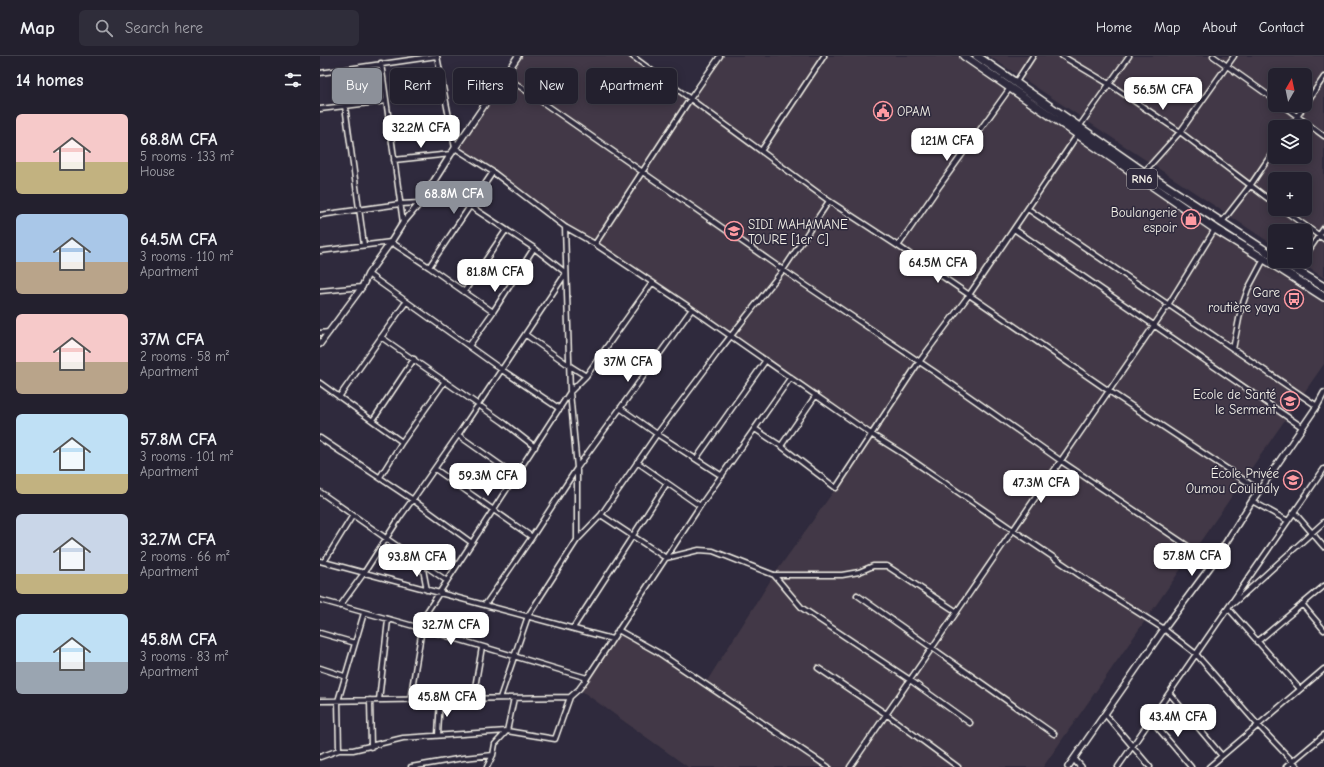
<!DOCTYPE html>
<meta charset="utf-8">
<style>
body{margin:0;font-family:"Comic Neue",sans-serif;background:#2f2d3a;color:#f1f3f6;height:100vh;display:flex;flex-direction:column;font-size:15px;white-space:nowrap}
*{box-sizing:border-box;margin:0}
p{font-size:13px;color:#a3a3aa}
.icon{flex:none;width:22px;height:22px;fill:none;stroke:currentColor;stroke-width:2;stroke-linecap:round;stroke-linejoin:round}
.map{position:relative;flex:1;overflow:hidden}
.side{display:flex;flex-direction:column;background:#23202e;width:320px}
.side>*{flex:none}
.hud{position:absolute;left:12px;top:12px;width:380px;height:36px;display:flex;gap:8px}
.needle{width:26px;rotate:9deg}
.buttons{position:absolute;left:948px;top:12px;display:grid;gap:8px}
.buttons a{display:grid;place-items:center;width:44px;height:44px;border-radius:6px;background:#23202e;box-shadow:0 2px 10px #0003,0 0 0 1px #403e4a;font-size:20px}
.price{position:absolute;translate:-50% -34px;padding:0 9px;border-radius:8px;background:#fff;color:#222;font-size:13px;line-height:26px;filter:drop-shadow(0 1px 2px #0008)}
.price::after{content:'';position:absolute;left:50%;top:24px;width:12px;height:9px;margin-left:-6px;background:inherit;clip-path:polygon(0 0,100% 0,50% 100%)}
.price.active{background:#8c9099;color:#fff}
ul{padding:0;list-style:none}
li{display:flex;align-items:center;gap:12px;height:100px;padding:0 16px}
li span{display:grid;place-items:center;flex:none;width:112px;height:80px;border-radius:6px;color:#555}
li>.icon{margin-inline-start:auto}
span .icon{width:48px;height:48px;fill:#fffc;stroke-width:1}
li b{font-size:17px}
h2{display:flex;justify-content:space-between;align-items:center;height:48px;padding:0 16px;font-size:17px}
.pill{padding:0 14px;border-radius:6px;background:#23202e;box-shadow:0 2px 10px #0003,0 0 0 1px #403e4a;font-size:14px;line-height:36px}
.pill.active{background:#8c9099;color:#fff}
header{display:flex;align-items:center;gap:24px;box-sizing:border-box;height:56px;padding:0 20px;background:#23202e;border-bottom:1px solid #403e4a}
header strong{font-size:19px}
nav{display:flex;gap:22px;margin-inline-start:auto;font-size:14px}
.search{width:280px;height:36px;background:#2f2d3a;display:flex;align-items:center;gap:10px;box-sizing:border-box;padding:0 14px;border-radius:6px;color:#a3a3aa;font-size:15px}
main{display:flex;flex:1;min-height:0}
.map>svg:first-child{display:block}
</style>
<header>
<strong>Map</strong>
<div class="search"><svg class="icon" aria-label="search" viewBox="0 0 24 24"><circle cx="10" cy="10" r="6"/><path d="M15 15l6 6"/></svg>Search here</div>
<nav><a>Home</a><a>Map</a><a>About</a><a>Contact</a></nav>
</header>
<main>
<section class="side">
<h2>14 homes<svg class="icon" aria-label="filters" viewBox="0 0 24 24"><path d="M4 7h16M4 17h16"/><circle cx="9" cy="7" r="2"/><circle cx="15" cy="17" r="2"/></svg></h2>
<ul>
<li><span style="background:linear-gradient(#f6c9c9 60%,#c2b280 0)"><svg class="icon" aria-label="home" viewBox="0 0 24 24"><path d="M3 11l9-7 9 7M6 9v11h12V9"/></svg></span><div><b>68.8M CFA</b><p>5 rooms · 133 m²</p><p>House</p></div></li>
<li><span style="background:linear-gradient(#a9c7e8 60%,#b9a48a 0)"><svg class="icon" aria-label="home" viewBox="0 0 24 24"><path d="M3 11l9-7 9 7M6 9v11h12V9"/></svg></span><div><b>64.5M CFA</b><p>3 rooms · 110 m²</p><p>Apartment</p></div></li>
<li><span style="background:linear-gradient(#f6c9c9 60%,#b9a48a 0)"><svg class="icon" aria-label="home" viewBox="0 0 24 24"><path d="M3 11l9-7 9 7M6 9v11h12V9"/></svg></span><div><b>37M CFA</b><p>2 rooms · 58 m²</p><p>Apartment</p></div></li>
<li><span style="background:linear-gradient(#bfe0f5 75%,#c2b280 0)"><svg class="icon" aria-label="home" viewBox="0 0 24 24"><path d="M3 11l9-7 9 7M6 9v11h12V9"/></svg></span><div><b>57.8M CFA</b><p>3 rooms · 101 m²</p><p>Apartment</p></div></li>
<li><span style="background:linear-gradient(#c9d6e8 75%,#c2b280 0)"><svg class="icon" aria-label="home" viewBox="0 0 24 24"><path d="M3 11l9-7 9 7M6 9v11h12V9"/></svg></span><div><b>32.7M CFA</b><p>2 rooms · 66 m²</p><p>Apartment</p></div></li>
<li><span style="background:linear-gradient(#bfe0f5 60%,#9aa5b1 0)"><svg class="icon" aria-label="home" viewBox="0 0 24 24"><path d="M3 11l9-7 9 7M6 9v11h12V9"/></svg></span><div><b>45.8M CFA</b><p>3 rooms · 83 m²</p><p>Apartment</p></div></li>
</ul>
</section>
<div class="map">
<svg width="1004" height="711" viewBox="0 0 1004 711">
<rect width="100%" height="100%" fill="#2f2a3d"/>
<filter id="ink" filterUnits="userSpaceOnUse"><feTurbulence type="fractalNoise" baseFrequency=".025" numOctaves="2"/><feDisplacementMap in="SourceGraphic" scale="8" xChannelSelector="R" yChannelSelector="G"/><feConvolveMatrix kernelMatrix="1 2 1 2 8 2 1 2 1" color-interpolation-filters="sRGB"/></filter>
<g filter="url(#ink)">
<path fill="#423946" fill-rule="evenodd" d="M199 0H312L370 43 400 0H646L1004 244V308L723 711H368L259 633 298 574 385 628 454 519 516 432 551 378 275 188 139 92Z
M669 0H1004V222L978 205H985V175H955V190ZM955 19H985V49H955ZM955 71H985V101H955ZM955 123H985V153H955Z"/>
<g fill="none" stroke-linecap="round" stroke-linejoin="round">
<defs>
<path id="minor" d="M117 0 135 92 173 116 245 171 275 188 372 253 551 378 583 398 693 474 767 524 844 573 876 598 938 669 978 711
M312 0 509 145 578 190 789 335 939 434
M742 0 789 28 860 76 955 148
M893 0 955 44
M61 7 83 167
M0 17 117 0
M185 20 463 214 616 317 741 405 893 507
M696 26 713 0
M962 49 1004 80
M985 49 1004 21
M25 50 44 189
M0 53 66 45
M970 71 985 49
M441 95 504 0
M74 104 131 98
M824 116 860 76 914 0
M708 153 997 350
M962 153 1004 183
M0 159 80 148 100 147
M902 166 930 130 955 93
M245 171 250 336 257 412V484
M694 173 982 371
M275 188 370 43 400 0
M578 190 618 132 690 32
M0 195 71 186 109 211 173 256
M985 200 1004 172
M109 211 173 116
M975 214 981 205
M48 218 182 314 240 353
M0 235 42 231
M144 236 186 174
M0 277 9 276
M206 279 250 310 266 320
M61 281 183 366 215 391
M149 290 173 256 214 192
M913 293 921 253 928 233 944 203
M0 327 82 386
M19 341 86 246
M300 352 337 378 402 420
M53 364 94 303
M435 373 461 390 516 432 599 306 649 239 758 78 759 71 809 0
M138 379 196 420
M0 382 93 444 152 487
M461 390 496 339
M376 403 446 304
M317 406 380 450
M115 413 212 481
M60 421 82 386 125 325
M0 436 127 525
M932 445 968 465
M974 456 1004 491
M281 459 346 502 379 494 393 495 454 519H522L539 516 553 510H567L637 556
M0 505 292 583
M4 506 33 459
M102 508 107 534
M454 519 482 552 590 624 650 667
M537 539 734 678
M0 544 97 571 267 622
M914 547 1004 466
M982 548 1004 574
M165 549 212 481 257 412 372 253
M20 550 44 517 80 461 96 439 138 379 246 217 214 192 150 150
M909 552H908L980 633
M97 571 250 336 266 320 332 227
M253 572 347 427
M298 574 339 597 508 711
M0 577 35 587
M937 586 1004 530
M0 612 24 620
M498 612 566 658 638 711
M850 638 902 700
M180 642 208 560 257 484 281 459 337 378 399 295 463 214 509 145
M153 643 162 591
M50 644 51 691
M59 644 68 564
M90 644 102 573
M0 645 250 641
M785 658 830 711
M831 664 871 711
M118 679 120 643
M19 694 18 645 44 557
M0 701 19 694H33L83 682 187 675 235 683 250 641 259 633 267 622 380 450 471 321
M91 711 143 702 173 699
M167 711 173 699 175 688 187 675 194 642
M530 711 848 249 895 173
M798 711 1004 413
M889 711 1004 613
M966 711 1004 679"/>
<path id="tertiary" d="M0 288 42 231 48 218 71 186 83 167 100 147 131 98 198 0
M754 703 761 711
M748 711 844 573 893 507 932 445 997 350 1004 337"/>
<path id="trunk" d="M644 0 895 173 962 214 1004 241
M657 0 824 116 955 201
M961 205 1004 231"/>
</defs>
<use href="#minor" stroke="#f4f1e8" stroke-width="7"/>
<use href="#tertiary" stroke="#f4f1e8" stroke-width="8"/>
<use href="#trunk" stroke="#f4f1e8" stroke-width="10"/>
<use href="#minor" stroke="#2f2a3d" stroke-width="4"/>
<use href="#tertiary" stroke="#2f2a3d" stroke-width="5"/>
<use href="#trunk" stroke="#2f2a3d" stroke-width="7"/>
</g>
</g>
<defs>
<symbol id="civic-ring" viewBox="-11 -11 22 22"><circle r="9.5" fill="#2f2a3d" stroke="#ff9aa2" stroke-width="1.5"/><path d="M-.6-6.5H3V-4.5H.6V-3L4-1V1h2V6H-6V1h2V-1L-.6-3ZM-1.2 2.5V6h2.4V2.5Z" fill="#ff9aa2"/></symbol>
<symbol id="shop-ring" viewBox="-11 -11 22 22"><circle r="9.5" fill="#2f2a3d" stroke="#ff9aa2" stroke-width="1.5"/><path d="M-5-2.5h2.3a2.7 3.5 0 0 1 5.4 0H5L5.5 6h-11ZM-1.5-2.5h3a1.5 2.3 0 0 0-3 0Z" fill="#ff9aa2"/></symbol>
<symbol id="school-ring" viewBox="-11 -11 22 22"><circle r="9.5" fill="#2f2a3d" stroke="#ff9aa2" stroke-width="1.5"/><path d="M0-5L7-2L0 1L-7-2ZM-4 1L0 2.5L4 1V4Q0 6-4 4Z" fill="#ff9aa2"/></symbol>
<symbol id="bus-ring" viewBox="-11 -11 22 22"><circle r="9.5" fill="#2f2a3d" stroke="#ff9aa2" stroke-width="1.5"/><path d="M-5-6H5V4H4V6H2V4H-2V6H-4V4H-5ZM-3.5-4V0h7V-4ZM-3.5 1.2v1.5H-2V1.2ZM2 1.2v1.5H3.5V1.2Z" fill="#ff9aa2"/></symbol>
</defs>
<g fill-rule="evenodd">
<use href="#civic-ring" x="552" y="44" width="22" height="22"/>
<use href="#shop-ring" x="860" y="152" width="22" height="22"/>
<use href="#school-ring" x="403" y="164" width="22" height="22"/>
<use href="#bus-ring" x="963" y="232" width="22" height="22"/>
<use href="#school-ring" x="959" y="334" width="22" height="22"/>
<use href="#school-ring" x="962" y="413" width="22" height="22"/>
</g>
<g text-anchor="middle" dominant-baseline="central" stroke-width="3" stroke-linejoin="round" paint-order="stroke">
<rect fill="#2f2a3d" stroke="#b9b5b5" stroke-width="1" x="807" y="113" width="30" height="20" rx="3"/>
<g font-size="12" font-weight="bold" fill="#f4f1e8">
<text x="822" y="123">RN6</text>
</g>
<g font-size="13" fill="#f4f1e8" stroke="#2f2a3d" text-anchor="end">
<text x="577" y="55" text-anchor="start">OPAM</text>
<text x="857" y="156">Boulangerie<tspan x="857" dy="15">espoir</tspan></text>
<text x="428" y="168" text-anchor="start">SIDI MAHAMANE<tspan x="428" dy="15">TOURE [1er C]</tspan></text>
<text x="960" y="236">Gare<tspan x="960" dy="15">routière yaya</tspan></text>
<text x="956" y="338">Ecole de Santé<tspan x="956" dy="15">le Serment</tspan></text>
<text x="959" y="417">École Privée<tspan x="959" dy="15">Oumou Coulibaly</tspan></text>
</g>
</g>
</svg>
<div class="buttons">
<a><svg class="needle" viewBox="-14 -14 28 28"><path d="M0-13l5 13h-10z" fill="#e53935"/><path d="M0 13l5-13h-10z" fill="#a3a3aa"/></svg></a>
<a><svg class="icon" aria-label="layers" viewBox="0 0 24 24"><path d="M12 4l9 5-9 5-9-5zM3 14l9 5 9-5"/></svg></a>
<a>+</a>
<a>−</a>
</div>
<b class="price" style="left:843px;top:55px">56.5M CFA</b>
<b class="price" style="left:101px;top:93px">32.2M CFA</b>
<b class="price" style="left:627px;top:106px">121M CFA</b>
<b class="price active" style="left:134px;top:159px">68.8M CFA</b>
<b class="price" style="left:618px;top:228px">64.5M CFA</b>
<b class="price" style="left:175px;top:237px">81.8M CFA</b>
<b class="price" style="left:308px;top:327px">37M CFA</b>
<b class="price" style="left:168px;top:441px">59.3M CFA</b>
<b class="price" style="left:721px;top:448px">47.3M CFA</b>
<b class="price" style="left:872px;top:521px">57.8M CFA</b>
<b class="price" style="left:97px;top:522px">93.8M CFA</b>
<b class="price" style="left:131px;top:590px">32.7M CFA</b>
<b class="price" style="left:127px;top:662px">45.8M CFA</b>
<b class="price" style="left:858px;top:682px">43.4M CFA</b>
<div class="hud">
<a class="pill active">Buy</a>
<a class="pill">Rent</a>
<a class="pill">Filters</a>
<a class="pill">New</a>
<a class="pill">Apartment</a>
</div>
</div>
</main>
